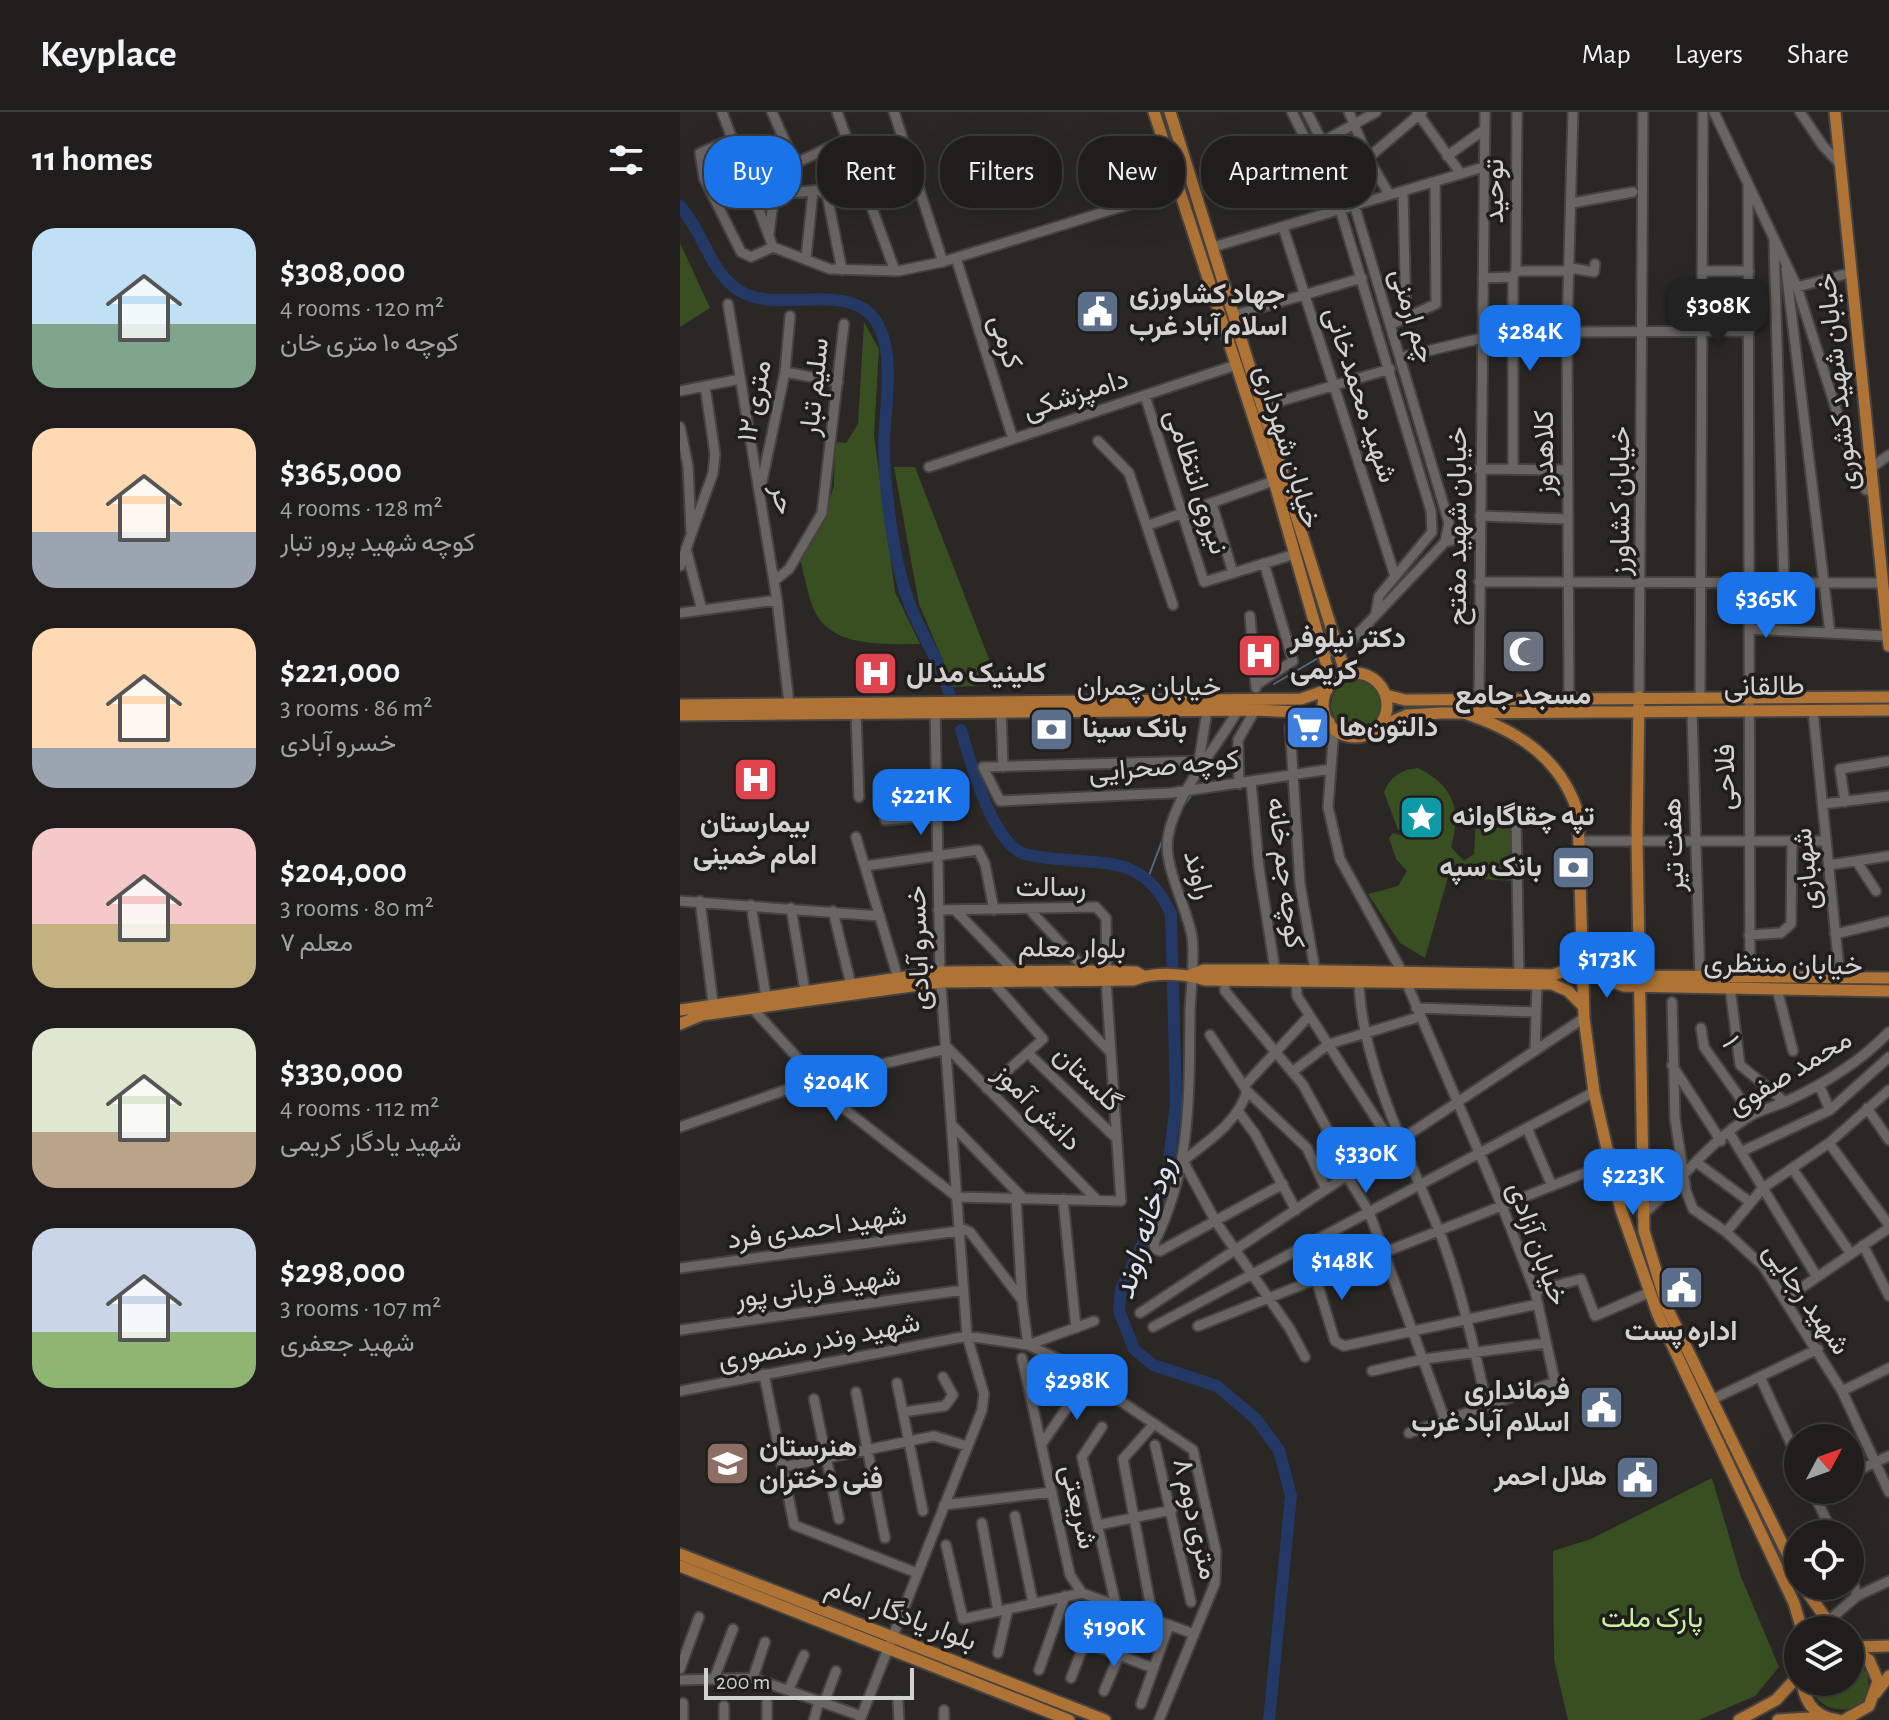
<!DOCTYPE html>
<meta charset="utf-8">
<style>
body{margin:0;font-family:"Alegreya Sans",Vazirmatn,sans-serif;background:#2d2a29;color:#f1f3f6;height:100vh;display:flex;flex-direction:column;font-size:30px;white-space:nowrap}
*{box-sizing:border-box;margin:0}
p{font-size:26px;color:#a2a2a3}
.icon{flex:none;width:44px;height:44px;fill:none;stroke:currentColor;stroke-width:2;stroke-linecap:round;stroke-linejoin:round}
.map{position:relative;flex:1;overflow:hidden}
.side{display:flex;flex-direction:column;background:#201d1c;width:680px}
.side>*{flex:none}
.hud{position:absolute;left:24px;top:24px;width:760px;height:72px;display:flex;gap:16px}
.needle{width:52px;rotate:49deg}
.tools{position:absolute;left:1104px;top:1312px;display:grid;gap:16px}
.tools a{display:grid;place-items:center;width:80px;height:80px;border-radius:50%;background:#201d1c;box-shadow:0 8px 32px #0002,0 0 0 2px #3d3b3b;font-size:40px}
.scale{position:absolute;left:24px;bottom:20px;width:210px;box-sizing:border-box;padding-left:8px;border:4px solid #d4d2d1;border-top:0;font-size:22px;line-height:28px;white-space:nowrap;color:#d4d2d1;-webkit-text-stroke:6px #201d1c;paint-order:stroke}
.price{position:absolute;translate:-50% -68px;padding:0 18px;border-radius:16px;background:#1a73e8;color:#fff;font-size:26px;line-height:52px;filter:drop-shadow(0 2px 4px #0008)}
.price::after{content:'';position:absolute;left:50%;top:48px;width:24px;height:18px;margin-left:-12px;background:inherit;clip-path:polygon(0 0,100% 0,50% 100%)}
.price.on{background:#222;color:#fff}
ul{padding:0;list-style:none}
li{display:flex;align-items:center;gap:24px;height:200px;padding:0 32px}
li span{display:grid;place-items:center;flex:none;width:224px;height:160px;border-radius:24px;color:#555}
li>.icon{margin-inline-start:auto}
span .icon{width:96px;height:96px;fill:#fffc;stroke-width:1}
li b{font-size:34px}
h2{display:flex;justify-content:space-between;align-items:center;height:96px;padding:0 32px;font-size:34px}
.pill{padding:0 28px;border-radius:32px;background:#201d1c;box-shadow:0 8px 32px #0002,0 0 0 2px #3d3b3b;font-size:28px;line-height:72px}
.pill.on{background:#1a73e8;color:#fff}
header{display:flex;align-items:center;gap:48px;box-sizing:border-box;height:112px;padding:0 40px;background:#201d1c;border-bottom:2px solid #3d3b3b}
header strong{font-size:38px}
nav{display:flex;gap:44px;margin-inline-start:auto;font-size:28px}
main{display:flex;flex:1;min-height:0}
.map>svg:first-child{display:block}
</style>
<header>
<strong>Keyplace</strong>
<nav><a>Map</a><a>Layers</a><a>Share</a></nav>
</header>
<main>
<section class="side">
<h2>11 homes<svg class="icon" aria-label="filters" viewBox="0 0 24 24"><path d="M4 7h16M4 17h16"/><circle cx="9" cy="7" r="2"/><circle cx="15" cy="17" r="2"/></svg></h2>
<ul>
<li><span style="background:linear-gradient(#bfe0f5 60%,#7fa58c 0)"><svg class="icon" aria-label="home" viewBox="0 0 24 24"><path d="M3 11l9-7 9 7M6 9v11h12V9"/></svg></span><div><b>$308,000</b><p>4 rooms · 120 m²</p><p>کوچه ۱۰ متری خان</p></div></li>
<li><span style="background:linear-gradient(#ffd9b3 65%,#9aa5b1 0)"><svg class="icon" aria-label="home" viewBox="0 0 24 24"><path d="M3 11l9-7 9 7M6 9v11h12V9"/></svg></span><div><b>$365,000</b><p>4 rooms · 128 m²</p><p>کوچه شهید پرور تبار</p></div></li>
<li><span style="background:linear-gradient(#ffd9b3 75%,#9aa5b1 0)"><svg class="icon" aria-label="home" viewBox="0 0 24 24"><path d="M3 11l9-7 9 7M6 9v11h12V9"/></svg></span><div><b>$221,000</b><p>3 rooms · 86 m²</p><p>خسرو آبادی</p></div></li>
<li><span style="background:linear-gradient(#f6c9c9 60%,#c2b280 0)"><svg class="icon" aria-label="home" viewBox="0 0 24 24"><path d="M3 11l9-7 9 7M6 9v11h12V9"/></svg></span><div><b>$204,000</b><p>3 rooms · 80 m²</p><p>معلم ۷</p></div></li>
<li><span style="background:linear-gradient(#dfe7d0 65%,#b9a48a 0)"><svg class="icon" aria-label="home" viewBox="0 0 24 24"><path d="M3 11l9-7 9 7M6 9v11h12V9"/></svg></span><div><b>$330,000</b><p>4 rooms · 112 m²</p><p>شهید یادگار کریمی</p></div></li>
<li><span style="background:linear-gradient(#c9d6e8 65%,#8fb573 0)"><svg class="icon" aria-label="home" viewBox="0 0 24 24"><path d="M3 11l9-7 9 7M6 9v11h12V9"/></svg></span><div><b>$298,000</b><p>3 rooms · 107 m²</p><p>شهید جعفری</p></div></li>
</ul>
</section>
<div class="map">
<svg width="1209" height="1608" viewBox="0 0 1209 1608">
<rect width="100%" height="100%" fill="#2a2725"/>
<path fill="#384f21" d="M0 131 30 196 0 215Z
M184 210 199 237 194 323 215 480 240 532C207 532 155 536 136 502 128 487 125 464 120 447L143 409 154 374 155 330 166 331 178 312Z
M214 355H235L319 573 274 575 239 492Z
M651 593a25 25 0 1 1 50 0a25 25 0 1 1-50 0Z
M738 656C774 674 782 698 771 735L784 749 794 742 796 702 831 705 834 769 768 765 745 846 720 831 688 782 718 774 727 759 716 747 709 726 713 721 728 725 732 717 718 718 704 680C710 665 722 657 738 656Z
M1032 1366 1061 1465 1099 1555 1075 1584 1019 1608H888L874 1548 873 1439 911 1427Z
M1170 1544 1187 1561C1198 1608 1133 1608 1131 1570H1170Z"/>
<g fill="none" stroke-linecap="round" stroke-linejoin="round">
<path stroke="#586685" stroke-width="2" d="M594 572 640 545
M500 699 511 684
M468 766 485 721"/>
<path stroke="#233865" stroke-width="12" d="M0 94C22 118 28 154 54 175 87 203 149 174 184 197 220 221 205 294 204 330 204 376 214 456 232 498 244 526 260 551 269 581
M281 618C290 649 310 721 338 739 345 744 359 745 368 746 425 753 464 742 491 802L496 991 488 1057 473 1109 441 1177 439 1199 454 1237 473 1253 537 1274 576 1307 599 1338 611 1384 589 1608"/>
<defs>
<path id="minor" d="M42 0 93 135
M92 0 115 52
M157 0 215 159
M214 0 263 150
M612 0 660 97 751 399 752 420
M627 0 674 92 769 411 765 430
M669 0 688 46 709 82
M737 0 781 62
M1034 0 1117 175 1179 369 1186 378H1194
M1120 0 1143 34 1160 52
M52 27 20 41 24 66 61 140 71 145 93 135 150 157 218 159 262 150 499 77
M642 30 696 0
M767 44 805 17
M662 68 742 0
M1068 72 1070 865
M723 79 726 206
M94 83 139 78 147 83 162 158
M892 91 953 80
M603 115 715 464
M89 122 97 60 167 27
M1094 130 1104 471
M533 135 804 55
M126 146 133 79
M276 146 333 327
M891 156 914 160 915 152
M1106 157 1150 521
M836 159 837 0
M1022 159H1069
M803 166 833 165 836 159H891
M1117 175 1170 161
M48 192 97 488 109 591
M555 203 682 166
M712 212 756 192 755 70
M887 220 1069 219
M722 245 802 226
M105 260 158 270
M0 279 60 267
M465 284 524 470 615 442
M584 294 710 257
M0 315 8 354 11 419
M418 329 449 361 493 493
M249 355 556 253
M1191 356 1209 343
M799 357 887 358
M833 357V165
M81 374 105 260 110 204
M532 392 553 461
M800 404 886 407
M469 413 599 367
M6 437 22 498
M0 454 33 361 35 342 25 274
M94 469 109 457 142 401 164 212
M799 470 1202 471
M0 501 97 488
M696 501 699 484 752 420
M570 504 576 576
M1070 517 1208 524
M644 545 656 534 673 527 765 430 800 421
M576 573 613 549 584 451
M959 585 963 0
M1020 585 1023 0
M889 586 887 220 893 0
M799 588 805 0
M558 598C536 637 495 682 488 725 483 755 507 794 512 825 515 848 511 875 510 898 509 980 512 1057 474 1131L475 1137 480 1139 603 1072
M321 599 323 655
M527 599 519 649 303 655 320 689 491 681 651 657
M1133 599 1160 866
M1012 600 1020 868
M176 601 179 685
M610 615 620 772 635 858
M654 617 648 695 660 747 721 858 822 1094 855 1179 875 1270 729 1321
M571 670 579 756 595 858
M559 672 558 628 575 598
M1165 690 1160 657 1209 649
M1143 692 1209 684
M836 707 839 863
M205 708 257 704
M176 725 218 866
M900 729H1146
M1177 750 1196 779
M1149 753 1209 744
M185 754 298 738 305 752 314 798
M0 789 200 804
M20 789 33 891
M71 793 86 885
M111 796 125 879
M349 797 407 859
M258 798 416 795 426 806 427 859
M275 798 335 860
M153 799 171 873
M1155 822 1209 809
M1069 823 1101 821 1111 812 1112 730
M545 866V879L623 973 657 1035 667 1064 689 1100 765 1308
M679 866C679 945 728 1043 758 1116 780 1172 794 1235 807 1294
M616 867 617 884 713 1033
M362 869 431 941
M1050 876 1060 953 1105 990
M1097 877 1113 939
M992 890 995 1007 1006 1079 1013 1097 1046 1120 1083 1154 1162 1279 1209 1380
M736 896 856 900
M73 897 162 995 277 1085 441 1089 426 868
M1021 916 1024 935 1072 1003
M530 923 567 979C558 1010 528 1029 503 1049L536 1110 610 1217 625 1245
M266 934 417 1088
M855 939 857 872
M348 941 437 1027
M992 953 1041 1029
M612 960 649 932 739 905
M565 973 629 904
M1139 973 1150 998
M307 977 363 927 312 869
M567 979 627 1036 646 1077
M1187 996 1209 1028
M558 999 575 1022 616 1098
M271 1012 343 1086
M0 1015 134 968 266 937
M847 1016 872 1074
M1050 1022 1137 1165
M1149 1031 1209 1113
M1063 1039 1150 998 1209 945
M1016 1050 1070 1090
M1112 1056 1171 1142
M336 1086 342 1188
M383 1087 396 1216
M962 1103C999 1072 1030 1028 1072 1003 1083 997 1096 994 1107 989 1144 972 1180 950 1209 920
M279 1115 290 1120 342 1188 348 1233 414 1209
M1046 1120 1083 1076 1149 1031 1209 978
M1183 1133 1209 1184
M0 1156 279 1119
M636 1167 655 1229 664 1234 858 1192
M855 1179 901 1167 915 1204 968 1181
M1105 1187 1209 1116
M460 1201 904 906
M518 1214 930 1051
M473 1215 914 980
M0 1218 283 1178
M342 1246 390 1463 402 1481 514 1522
M692 1259 744 1247 866 1231
M84 1262 114 1413 237 1461
M1080 1265 1118 1347
M217 1271 243 1399
M0 1279 287 1224 348 1233 378 1247 513 1338 536 1439 535 1471 479 1608
M1162 1279 1209 1256
M176 1280 205 1426
M134 1287 159 1407
M1031 1288 1138 1237
M223 1300 265 1294 273 1283 263 1265
M422 1315 402 1345 436 1494
M361 1333 406 1268
M475 1333 511 1490
M103 1355 254 1324 287 1334
M1170 1362 1209 1344
M1132 1378 1153 1422
M264 1393 372 1380
M335 1404 353 1491
M302 1411 318 1499
M418 1413 492 1398
M266 1433 283 1507 402 1481
M1170 1459 1177 1484
M473 1507 443 1347 474 1312
M1147 1510 1177 1484 1209 1469
M405 1530 473 1556
M318 1541 328 1497
M0 1557 19 1505
M359 1558 385 1484
M73 1566 85 1530
M391 1566 421 1488
M34 1567 53 1517
M0 1568 73 1566 181 1604
M109 1577 124 1543
M424 1579 457 1501
M218 1590 219 1608
M3 1591V1608
M87 1591V1608
M144 1591 156 1559
M461 1592 489 1513
M44 1594V1608
M264 1598V1608
M134 1608 139 1589
M180 1608 302 1298 304 1282 287 1224 260 860 255 594"/>
<path id="major" d="M474 0 594 369 652 572
M490 0 666 563
M1155 0 1209 534
M643 593a32 32 0 1 1 64 0a32 32 0 1 1-64 0Z
M706 583 725 588 1209 585
M959 585 957 728 964 1119 988 1198 1118 1464
M0 593 621 587 647 578
M784 601C837 618 881 646 898 701L904 906 914 980 941 1098 978 1203 1114 1491 1122 1518
M0 603 575 598 619 600 649 610
M699 615 727 603 762 601 1209 598
M903 859 944 874 1209 879
M511 863 524 858H595L873 863 889 857 903 844
M960 864 1209 866
M0 898 260 860 427 859 456 860 463 864
M0 912 22 903 261 870 453 868C474 860 504 861 525 868L872 872 888 879 903 894
M0 1442 425 1608
M0 1454 389 1608
M1123 1474 1154 1518
M1174 1535 1209 1534
M1122 1570C1125 1592 1136 1605 1158 1608
M1196 1581 1209 1564
M1059 1608 1096 1588 1118 1564
M1098 1608 1142 1605
M1164 1608 1189 1594 1198 1569 1189 1548 1170 1535"/>
</defs>
<use href="#minor" stroke="#454241" stroke-width="13"/>
<use href="#major" stroke="#454241" stroke-width="15"/>
<use href="#minor" stroke="#696563" stroke-width="9"/>
<use href="#major" stroke="#ae7335" stroke-width="11"/>
</g>
<defs>
<symbol id="civic-square" viewBox="-11 -11 22 22"><rect x="-9" y="-9" width="18" height="18" rx="4" fill="#5c6f8a" stroke="#201d1c"/><path d="M-.6-6.5H3V-4.5H.6V-3L4-1V1h2V6H-6V1h2V-1L-.6-3ZM-1.2 2.5V6h2.4V2.5Z" fill="#fff"/></symbol>
<symbol id="mosque-square" viewBox="-11 -11 22 22"><rect x="-9" y="-9" width="18" height="18" rx="4" fill="#6b7280" stroke="#201d1c"/><path d="M3.5-4.9A6 6 0 1 0 3.5 4.9A5 5 0 1 1 3.5-4.9Z" fill="#fff"/></symbol>
<symbol id="hospital-square" viewBox="-11 -11 22 22"><rect x="-9" y="-9" width="18" height="18" rx="4" fill="#e0444e" stroke="#201d1c"/><path d="M-5-5h3v3.5h4V-5h3V5h-3V1.5h-4V5h-3Z" fill="#fff"/></symbol>
<symbol id="supermarket-square" viewBox="-11 -11 22 22"><rect x="-9" y="-9" width="18" height="18" rx="4" fill="#3f7fe0" stroke="#201d1c"/><path d="M-6-5.5h2.5l.6 2H6L4.5 2H-2.5L-4.4-4H-6ZM-1.5 3.2a1.3 1.3 0 1 0 .1 0ZM3 3.2a1.3 1.3 0 1 0 .1 0Z" fill="#fff"/></symbol>
<symbol id="bank-square" viewBox="-11 -11 22 22"><rect x="-9" y="-9" width="18" height="18" rx="4" fill="#5c6f8a" stroke="#201d1c"/><path d="M-6-4H6V4H-6ZM0-2.3a2.3 2.3 0 1 0 0 4.6a2.3 2.3 0 1 0 0-4.6Z" fill="#fff"/></symbol>
<symbol id="sight-square" viewBox="-11 -11 22 22"><rect x="-9" y="-9" width="18" height="18" rx="4" fill="#0f9aa8" stroke="#201d1c"/><path d="M0-6L1.8-2.2L6-1.7L2.9 1.2L3.7 5.4L0 3.3L-3.7 5.4L-2.9 1.2L-6-1.7L-1.8-2.2Z" fill="#fff"/></symbol>
<symbol id="school-square" viewBox="-11 -11 22 22"><rect x="-9" y="-9" width="18" height="18" rx="4" fill="#8d6e63" stroke="#201d1c"/><path d="M0-5L7-2L0 1L-7-2ZM-4 1L0 2.5L4 1V4Q0 6-4 4Z" fill="#fff"/></symbol>
</defs>
<g fill-rule="evenodd">
<use href="#civic-square" x="392" y="174" width="51" height="51"/>
<use href="#mosque-square" x="818" y="514" width="51" height="51"/>
<use href="#hospital-square" x="554" y="518" width="51" height="51"/>
<use href="#hospital-square" x="170" y="536" width="51" height="51"/>
<use href="#supermarket-square" x="602" y="590" width="51" height="51"/>
<use href="#bank-square" x="346" y="592" width="51" height="51"/>
<use href="#hospital-square" x="50" y="642" width="51" height="51"/>
<use href="#sight-square" x="716" y="680" width="51" height="51"/>
<use href="#bank-square" x="868" y="730" width="51" height="51"/>
<use href="#civic-square" x="976" y="1150" width="51" height="51"/>
<use href="#civic-square" x="896" y="1270" width="51" height="51"/>
<use href="#school-square" x="22" y="1326" width="51" height="51"/>
<use href="#civic-square" x="932" y="1340" width="51" height="51"/>
</g>
<g text-anchor="middle" dominant-baseline="central" stroke-width="7" stroke-linejoin="round" paint-order="stroke">
<g font-size="28" fill="#d4d2d1" stroke="#201d1c">
<text transform="translate(815 79) rotate(-90)">توحید</text>
<text transform="translate(732 204) rotate(73)">چم ارمنی</text>
<text transform="translate(325 230) rotate(73)">کرمی</text>
<text transform="translate(1158 270) rotate(-96)">خیابان شهید کشوری</text>
<text transform="translate(135 275) rotate(-84)">سلیم تبار</text>
<text transform="translate(396 283) rotate(-18)">دامپزشکی</text>
<text transform="translate(680 283) rotate(72)">شهید محمدخانی</text>
<text transform="translate(75 289) rotate(-79)">۱۲ متری</text>
<text transform="translate(607 335) rotate(73)">خیابان شهرداری</text>
<text transform="translate(865 341) rotate(-90)">کلاهدوز</text>
<text transform="translate(516 370) rotate(72)">نیروی انتظامی</text>
<text transform="translate(102 388) rotate(81)">حر</text>
<text transform="translate(941 389) rotate(-90)">خیابان کشاورز</text>
<text transform="translate(778 414) rotate(-90)">خیابان شهید مفتح</text>
<text x="469" y="575">خیابان چمران</text>
<text transform="translate(1084 575) rotate(-1)">طالقانی</text>
<text transform="translate(484 655) rotate(-5)">کوچه صحرایی</text>
<text transform="translate(1046 665) rotate(-90)">فلاحی</text>
<text transform="translate(994 733) rotate(-92)">هفت تیر</text>
<text transform="translate(1127 757) rotate(-96)">شهبازی</text>
<text transform="translate(605 761) rotate(83)">کوچه جم خانه</text>
<text transform="translate(518 763) rotate(75)">راوند</text>
<text x="371" y="776">رسالت</text>
<text transform="translate(239 836) rotate(-92)">خسرو آبادی</text>
<text transform="translate(392 837) rotate(1)">بلوار معلم</text>
<text transform="translate(1103 853) rotate(1)">خیابان منتظری</text>
<text transform="translate(1050 930) rotate(62)">۱</text>
<text transform="translate(1110 961) rotate(-31)">محمد صفوی</text>
<text transform="translate(407 967) rotate(44)">گلستان</text>
<text transform="translate(357 996) rotate(45)">دانش آموز</text>
<text transform="translate(137 1116) rotate(-8)">شهید احمدی فرد</text>
<text transform="translate(857 1132) rotate(70)">خیابان آزادی</text>
<text transform="translate(138 1176) rotate(-8)">شهید قربانی پور</text>
<text transform="translate(1126 1187) rotate(55)">شهید رجایی</text>
<text transform="translate(139 1230) rotate(-11)">شهید وندر منصوری</text>
<text transform="translate(398 1395) rotate(77)">شریعتی</text>
<text transform="translate(515 1407) rotate(77)">۸ متری دوم</text>
<text transform="translate(221 1503) rotate(21)">بلوار یادگار امام</text>
</g>
<g font-size="28" font-weight="bold" fill="#d4d2d1" stroke="#201d1c" text-anchor="start">
<text x="449" y="183">جهاد کشاورزی<tspan x="449" dy="32">اسلام آباد غرب</tspan></text>
<text x="610" y="527">دکتر نیلوفر<tspan x="610" dy="32">کریمی</tspan></text>
<text x="226" y="562">کلینیک مدلل</text>
<text x="843" y="584" text-anchor="middle">مسجد جامع</text>
<text x="659" y="616">دالتون‌ها</text>
<text x="402" y="617">بانک سینا</text>
<text x="772" y="705">تپه چقاگاوانه</text>
<text x="75" y="712" text-anchor="middle">بیمارستان<tspan x="75" dy="32">امام خمینی</tspan></text>
<text x="862" y="756" text-anchor="end">بانک سپه</text>
<text x="1001" y="1220" text-anchor="middle">اداره پست</text>
<text x="890" y="1279" text-anchor="end">فرمانداری<tspan x="890" dy="32">اسلام آباد غرب</tspan></text>
<text x="79" y="1336">هنرستان<tspan x="79" dy="32">فنی دختران</tspan></text>
<text x="927" y="1365" text-anchor="end">هلال احمر</text>
</g>
<g font-size="28" fill="#c6f2a1" stroke="#201d1c">
<text x="972" y="1507">پارک ملت</text>
</g>
<g font-size="30" font-style="italic" fill="#dce4f3" stroke="#201d1c">
<text transform="translate(465 1116) rotate(-73)">رودخانه راوند</text>
</g>
</g>
</svg>
<div class="tools">
<a><svg class="needle" viewBox="-14 -14 28 28"><path d="M0-13l5 13h-10z" fill="#e53935"/><path d="M0 13l5-13h-10z" fill="#a2a2a3"/></svg></a>
<a><svg class="icon" aria-label="locate" viewBox="0 0 24 24"><circle cx="12" cy="12" r="6"/><path d="M12 2v4M12 18v4M2 12h4M18 12h4"/></svg></a>
<a><svg class="icon" aria-label="layers" viewBox="0 0 24 24"><path d="M12 4l9 5-9 5-9-5zM3 14l9 5 9-5"/></svg></a>
</div>
<div class="scale">200 m</div>
<b class="price on" style="left:1038px;top:235px">$308K</b>
<b class="price" style="left:850px;top:261px">$284K</b>
<b class="price" style="left:1086px;top:528px">$365K</b>
<b class="price" style="left:241px;top:725px">$221K</b>
<b class="price" style="left:927px;top:888px">$173K</b>
<b class="price" style="left:156px;top:1011px">$204K</b>
<b class="price" style="left:686px;top:1083px">$330K</b>
<b class="price" style="left:953px;top:1105px">$223K</b>
<b class="price" style="left:662px;top:1190px">$148K</b>
<b class="price" style="left:397px;top:1310px">$298K</b>
<b class="price" style="left:434px;top:1557px">$190K</b>
<div class="hud">
<a class="pill on">Buy</a>
<a class="pill">Rent</a>
<a class="pill">Filters</a>
<a class="pill">New</a>
<a class="pill">Apartment</a>
</div>
</div>
</main>
